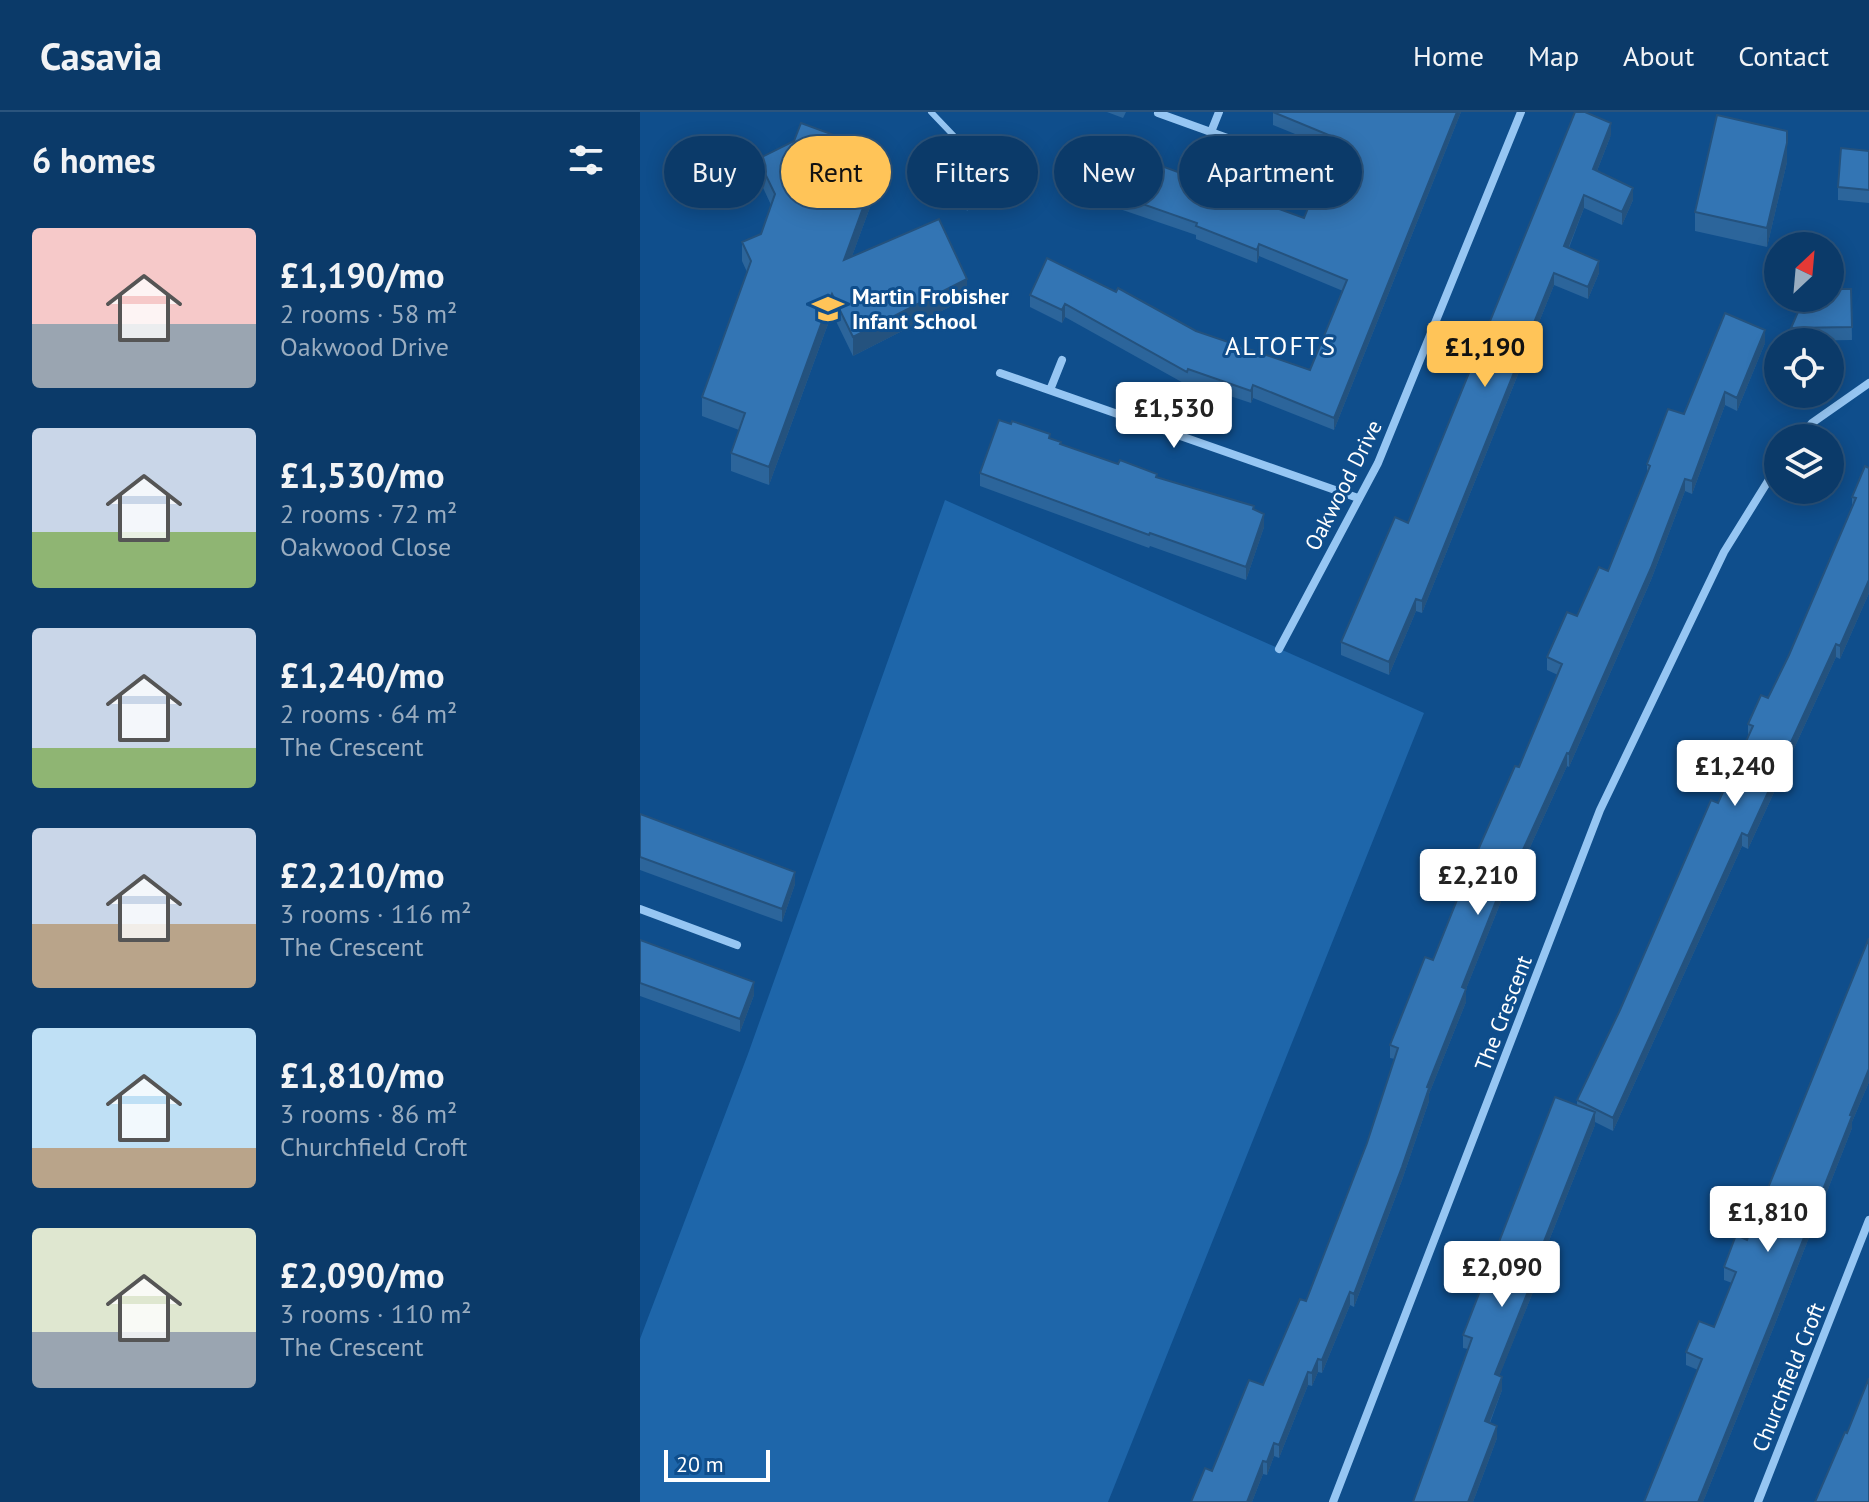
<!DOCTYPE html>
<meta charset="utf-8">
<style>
body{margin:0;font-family:"PT Sans",sans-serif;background:#194571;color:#f1f3f6;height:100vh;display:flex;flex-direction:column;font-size:30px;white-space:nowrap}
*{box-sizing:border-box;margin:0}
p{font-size:26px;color:#9aadc0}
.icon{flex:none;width:44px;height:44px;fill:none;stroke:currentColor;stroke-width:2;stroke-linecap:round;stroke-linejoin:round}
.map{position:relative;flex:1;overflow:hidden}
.details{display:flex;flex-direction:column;background:#0b3a69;width:640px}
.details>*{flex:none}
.hud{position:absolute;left:24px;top:24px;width:760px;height:72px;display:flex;gap:16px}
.needle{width:52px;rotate:26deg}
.buttons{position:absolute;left:1124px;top:120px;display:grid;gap:16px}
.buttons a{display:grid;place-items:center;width:80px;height:80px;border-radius:50%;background:#0b3a69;box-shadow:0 4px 20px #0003,0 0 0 2px #2b547d;font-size:40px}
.scale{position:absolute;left:24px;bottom:20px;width:106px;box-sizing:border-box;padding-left:8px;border:4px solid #fff;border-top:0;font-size:22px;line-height:28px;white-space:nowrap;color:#fff;-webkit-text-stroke:6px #0f4e8c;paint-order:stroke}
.price{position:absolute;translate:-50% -68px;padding:0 18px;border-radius:8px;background:#fff;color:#222;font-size:26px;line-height:52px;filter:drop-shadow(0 2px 4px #0008)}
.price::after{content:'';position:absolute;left:50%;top:48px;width:24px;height:18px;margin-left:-12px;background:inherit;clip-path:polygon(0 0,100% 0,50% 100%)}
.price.on{background:#ffc458;color:#111}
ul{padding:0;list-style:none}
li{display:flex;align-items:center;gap:24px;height:200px;padding:0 32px}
li span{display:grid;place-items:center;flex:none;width:224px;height:160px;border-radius:8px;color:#555}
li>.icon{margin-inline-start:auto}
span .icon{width:96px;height:96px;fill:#fffc;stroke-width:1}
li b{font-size:34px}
h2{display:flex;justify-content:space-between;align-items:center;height:96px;padding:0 32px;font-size:34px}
.tag{padding:0 28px;border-radius:36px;background:#0b3a69;box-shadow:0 4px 20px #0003,0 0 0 2px #2b547d;font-size:28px;line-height:72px}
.tag.on{background:#ffc458;color:#111}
header{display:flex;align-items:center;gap:48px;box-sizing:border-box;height:112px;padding:0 40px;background:#0b3a69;border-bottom:2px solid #2b547d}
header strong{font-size:38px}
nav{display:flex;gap:44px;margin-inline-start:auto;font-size:28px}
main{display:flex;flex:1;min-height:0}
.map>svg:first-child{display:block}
</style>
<header>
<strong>Casavia</strong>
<nav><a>Home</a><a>Map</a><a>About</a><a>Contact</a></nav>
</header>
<main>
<section class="details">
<h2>6 homes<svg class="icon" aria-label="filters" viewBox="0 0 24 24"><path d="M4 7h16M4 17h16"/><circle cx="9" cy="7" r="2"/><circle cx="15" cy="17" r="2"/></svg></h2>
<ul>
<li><span style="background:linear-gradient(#f6c9c9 60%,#9aa5b1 0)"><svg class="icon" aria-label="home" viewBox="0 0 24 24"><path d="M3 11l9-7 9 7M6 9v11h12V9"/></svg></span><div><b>£1,190/mo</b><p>2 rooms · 58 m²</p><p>Oakwood Drive</p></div></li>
<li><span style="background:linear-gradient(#c9d6e8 65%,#8fb573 0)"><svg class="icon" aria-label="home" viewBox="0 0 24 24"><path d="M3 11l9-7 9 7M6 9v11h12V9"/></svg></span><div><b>£1,530/mo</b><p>2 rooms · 72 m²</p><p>Oakwood Close</p></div></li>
<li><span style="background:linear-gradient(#c9d6e8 75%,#8fb573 0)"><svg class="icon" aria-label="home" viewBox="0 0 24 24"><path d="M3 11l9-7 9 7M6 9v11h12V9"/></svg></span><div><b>£1,240/mo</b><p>2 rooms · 64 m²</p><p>The Crescent</p></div></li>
<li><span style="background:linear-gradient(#c9d6e8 60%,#b9a48a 0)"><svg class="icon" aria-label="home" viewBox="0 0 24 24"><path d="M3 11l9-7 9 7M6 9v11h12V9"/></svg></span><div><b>£2,210/mo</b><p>3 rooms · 116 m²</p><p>The Crescent</p></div></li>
<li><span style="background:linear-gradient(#bfe0f5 75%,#b9a48a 0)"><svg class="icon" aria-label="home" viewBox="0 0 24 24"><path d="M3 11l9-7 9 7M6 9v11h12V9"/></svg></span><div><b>£1,810/mo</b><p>3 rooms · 86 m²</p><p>Churchfield Croft</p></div></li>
<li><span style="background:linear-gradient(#dfe7d0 65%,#9aa5b1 0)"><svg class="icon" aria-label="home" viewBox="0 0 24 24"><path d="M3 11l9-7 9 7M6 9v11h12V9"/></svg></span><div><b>£2,090/mo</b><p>3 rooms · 110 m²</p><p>The Crescent</p></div></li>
</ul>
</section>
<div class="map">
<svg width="1229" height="1390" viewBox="0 0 1229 1390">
<rect width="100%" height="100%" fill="#0f4e8c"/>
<path fill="#1e66aa" d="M305 388 784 601 468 1390H0V1227L108 942Z"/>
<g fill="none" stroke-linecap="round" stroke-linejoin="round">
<path stroke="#96c6f3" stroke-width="6" d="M291 0 334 45 341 67 327 95"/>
<path stroke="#96c6f3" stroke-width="8" d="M518 1 618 37
M571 20 579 0
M360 261 718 386
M410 278 422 248
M1160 326 1172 311 1229 271
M639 537 738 351 881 0
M0 797 97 833
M693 1390 960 698 1084 440 1138 353
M1118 1390 1229 1108"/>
</g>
<path fill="#2c659b" d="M467 0H486L483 6Z
M633 0H821L694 318 613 286 611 291 548 270 547 273 425 205 422 211 390 195V183L556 219 670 258 703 179 619 144 617 151 556 127V123L468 93V89L432 76V64L664 106 692 37 633 13Z
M971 23 957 59 993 88 982 113 944 96 929 136 959 161 948 187 914 173 782 501 776 499 749 563 701 543V530L768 411Z
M1229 39V91L1198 88V75Z
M118 47 243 60 212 144 327 186 213 244 192 201 129 373 91 359V341L99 318 62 304V285L107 160 102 149V130L121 122 131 93 118 65Z
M1147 50 1127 135 1055 119V100Z
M1211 177 1212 228 1151 229V216Z
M1125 231 1097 299 1085 293 1052 382 1045 379 1011 468 929 655 927 654 877 764 872 762 826 877V890L789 982V989L762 1068 714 1195 710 1193 682 1261 678 1260 672 1274 668 1273 639 1346 634 1344 627 1363 623 1362 612 1390H551L572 1359 623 1273 666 1189 727 1031 755 947 750 946V933L793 848 879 655 918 563 907 558V545L968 459 1007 361V352L1044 302Z
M371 312 410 326 421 333 614 398 624 415 606 468 510 434 509 436 340 374V361Z
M1229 356V481L1200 547 1196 545 1108 737 1102 734 973 1019 955 1010V1013L893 1169V1180L859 1264 862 1278 850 1311 857 1326 833 1390H773L828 1237 823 1236V1223L937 993V988L1078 691 1108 624V612L1128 586 1149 543 1212 396V385Z
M0 702 155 772 142 810 0 758Z
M1229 826V970L1212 1010V1016L1135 1212 1063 1390H1004L1058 1258 1046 1253V1240L1074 1215 1092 1171 1084 1168V1155L1107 1128Z
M0 828 114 883 100 920 0 884Z"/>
<path fill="#24527e" d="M817 0H821L694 318V306Z
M971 11V23L953 69V57Z
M1147 31V50L1127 135V116Z
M243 41V60L204 166V148Z
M993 76V88L982 113V100Z
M944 83V96L924 147V134Z
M619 132V144L617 151V138Z
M959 149V161L948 187V175Z
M914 161V173L782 501V489Z
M327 167V186L213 244V225Z
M192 182V201L129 373V355Z
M425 192V205L422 211V198Z
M1125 218V231L1097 299V286Z
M613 273V286L611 291V279Z
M1085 280V293L1052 382V369Z
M1045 367V379L1011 468 929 655V642Z
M624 402V415L606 468V455Z
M1229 468V481L1200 547V534Z
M776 487V499L749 563V550Z
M1196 532V545L1108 737V724Z
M927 641V654L877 764V751Z
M1102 721V734L973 1019V1006Z
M872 749V762L826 877V890L789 982V989L762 1068 714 1195V1182L822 875Z
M155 760V772L142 810V797Z
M114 870V883L100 920V907Z
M1229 957V970L1212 1010V1016L1135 1212 1063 1390H1058Z
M955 1000V1013L893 1169V1180L855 1275V1262L890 1165Z
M710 1180V1193L682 1261V1248Z
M678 1247V1260L672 1274V1261Z
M668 1260V1273L639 1346V1333Z
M862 1265V1278L845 1322V1309Z
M857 1314V1326L833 1390H828Z
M634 1331V1344L627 1363V1350Z
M623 1349V1362L612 1390H607Z"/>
<path fill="#3375b4" stroke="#24527e" stroke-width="2" d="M633 0H817L694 306 613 273 611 279 548 257 547 260 425 192 422 198 390 183 407 146 476 180 478 176 556 219 670 258 707 168 619 132 617 138 556 114 557 111 468 80 469 77 432 64 445 26 664 106 696 26Z
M935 0H945L971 11 953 57 993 76 982 100 944 83 924 134 959 149 948 175 914 161 782 489 776 487 749 550 701 530 755 405 768 411Z
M1077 3 1147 19V31L1127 116 1055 100Z
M161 11 243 41 204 148 299 107 327 167 213 225 192 182 129 355 91 341 105 301 62 285 111 149 102 130 121 122 135 82 118 47 154 29Z
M1201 36 1229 39V78L1198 75Z
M1190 177H1211L1212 215 1151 216 1164 186H1190Z
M1085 201 1125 218 1097 286 1085 280 1052 369 1045 367 1011 456 929 642 927 641 877 751 872 749 822 875 826 877 787 975 789 976 762 1055 714 1182 710 1180 682 1248 678 1247 672 1261 668 1260 639 1333 634 1331 627 1350 623 1349 607 1390H551L565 1356 572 1359 609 1268 623 1273 660 1187 666 1189 727 1031 758 936 750 933 785 845 793 848 827 763 875 654 879 655 922 552 907 545 927 500 937 504 959 455 968 459 1010 354 1007 352 1028 297 1044 302Z
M359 308 371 312 372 309 410 322 409 326 421 330 420 332 478 352 480 348 517 362 516 365 614 394 613 397 624 402 606 455 510 421 509 423 340 361Z
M1225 354 1229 356V468L1200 534 1196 532 1108 724 1102 721 973 1006 937 988 980 898 1071 688 1078 691 1113 614 1108 612 1121 583 1128 586 1149 543 1216 386 1212 385Z
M0 702 155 760 142 797 0 745Z
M1229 826V957L1210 1003 1212 1004 1135 1199 1058 1390H1004L1062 1247 1046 1240 1059 1209 1074 1215 1096 1160 1084 1155 1096 1123 1107 1128Z
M0 828 114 870 100 907 0 871Z
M915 985 955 1000 890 1165 893 1167 855 1262 862 1265 845 1309 857 1314 828 1390H773L832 1226 823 1223Z
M1229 1266V1390H1175L1205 1320 1207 1321Z"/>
<defs>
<symbol id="school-bare" viewBox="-9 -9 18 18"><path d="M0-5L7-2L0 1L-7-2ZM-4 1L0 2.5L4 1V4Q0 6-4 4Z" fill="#ffc458" stroke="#0f4e8c" stroke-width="2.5" paint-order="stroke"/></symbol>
</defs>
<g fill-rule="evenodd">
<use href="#school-bare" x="166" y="175" width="44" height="44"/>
</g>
<g text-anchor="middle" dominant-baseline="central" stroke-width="6" stroke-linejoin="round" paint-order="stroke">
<g font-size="22" font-weight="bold" fill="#fff" stroke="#0f4e8c" text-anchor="start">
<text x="212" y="184">Martin Frobisher<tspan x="212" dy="25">Infant School</tspan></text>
</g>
<g font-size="22" fill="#fff" stroke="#0f4e8c">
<text transform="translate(703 373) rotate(-63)">Oakwood Drive</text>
<text transform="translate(863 901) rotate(-69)">The Crescent</text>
<text transform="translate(1148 1265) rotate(-68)">Churchfield Croft</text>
</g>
<g font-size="26" letter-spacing="2" fill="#fff" stroke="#0f4e8c">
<text x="641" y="233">ALTOFTS</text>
</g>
</g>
</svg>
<div class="buttons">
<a><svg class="needle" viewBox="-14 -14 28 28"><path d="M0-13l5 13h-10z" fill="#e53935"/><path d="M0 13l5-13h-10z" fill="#9aadc0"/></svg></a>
<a><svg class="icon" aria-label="locate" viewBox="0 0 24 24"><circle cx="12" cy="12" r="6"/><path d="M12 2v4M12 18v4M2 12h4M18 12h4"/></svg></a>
<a><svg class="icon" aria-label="layers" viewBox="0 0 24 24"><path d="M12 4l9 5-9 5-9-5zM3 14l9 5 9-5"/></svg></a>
</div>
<div class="scale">20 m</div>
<b class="price on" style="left:845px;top:277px">£1,190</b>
<b class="price" style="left:534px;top:338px">£1,530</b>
<b class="price" style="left:1095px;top:696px">£1,240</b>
<b class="price" style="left:838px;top:805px">£2,210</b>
<b class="price" style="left:1128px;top:1142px">£1,810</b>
<b class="price" style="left:862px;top:1197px">£2,090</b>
<div class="hud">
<a class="tag">Buy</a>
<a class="tag on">Rent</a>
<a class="tag">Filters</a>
<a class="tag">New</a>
<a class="tag">Apartment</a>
</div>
</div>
</main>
